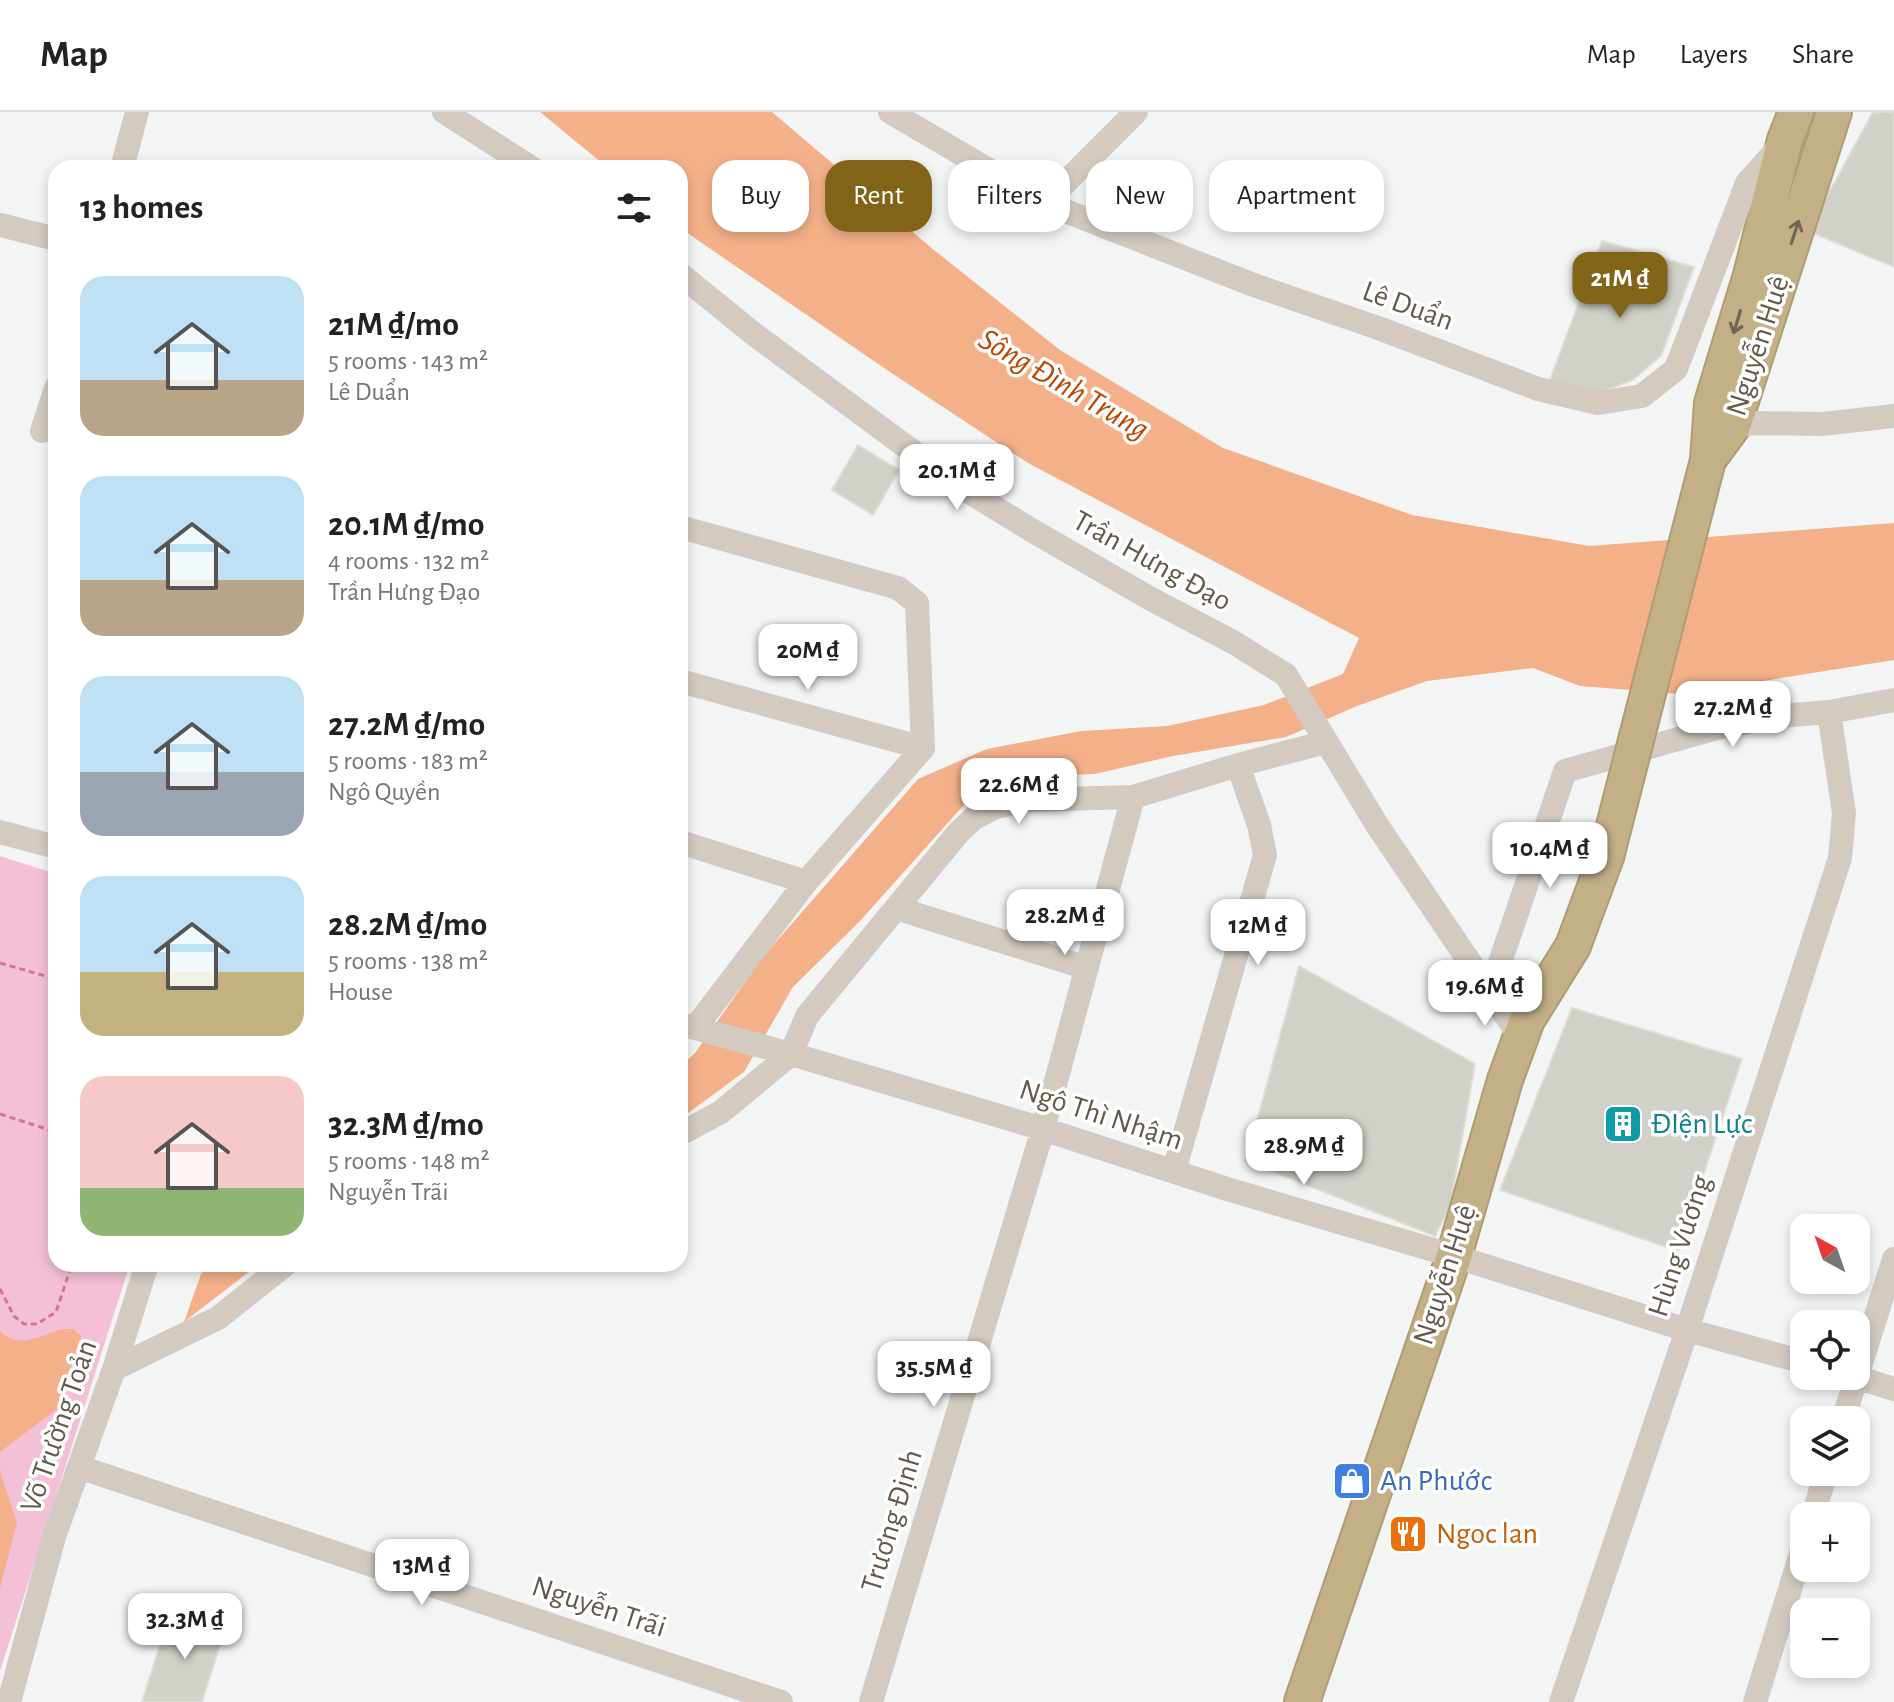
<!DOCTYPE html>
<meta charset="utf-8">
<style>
body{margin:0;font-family:"Alegreya Sans",sans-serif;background:#f2f2f2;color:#222;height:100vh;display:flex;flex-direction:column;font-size:30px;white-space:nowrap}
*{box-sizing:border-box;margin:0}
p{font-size:26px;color:#767676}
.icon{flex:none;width:44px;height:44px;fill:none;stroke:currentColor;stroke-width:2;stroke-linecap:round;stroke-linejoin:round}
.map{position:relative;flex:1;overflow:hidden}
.drawer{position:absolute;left:48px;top:48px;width:640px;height:1112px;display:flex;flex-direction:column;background:#fff;border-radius:24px;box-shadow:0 4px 12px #0003}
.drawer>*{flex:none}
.banner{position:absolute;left:712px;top:48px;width:760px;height:72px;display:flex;gap:16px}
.needle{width:52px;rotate:320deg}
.fabs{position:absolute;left:1790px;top:1102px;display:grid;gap:16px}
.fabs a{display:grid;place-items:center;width:80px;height:80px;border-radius:16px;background:#fff;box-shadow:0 4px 12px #0003;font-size:40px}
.price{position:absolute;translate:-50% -68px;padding:0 18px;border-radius:16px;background:#fff;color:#222;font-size:26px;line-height:52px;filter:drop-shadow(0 2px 4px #0008)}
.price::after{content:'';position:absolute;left:50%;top:48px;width:24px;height:18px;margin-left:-12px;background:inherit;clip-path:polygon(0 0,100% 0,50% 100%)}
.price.current{background:#816418;color:#fff}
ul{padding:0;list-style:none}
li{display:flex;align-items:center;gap:24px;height:200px;padding:0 32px}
li span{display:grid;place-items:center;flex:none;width:224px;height:160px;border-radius:24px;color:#555}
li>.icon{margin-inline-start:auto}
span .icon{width:96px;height:96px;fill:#fffc;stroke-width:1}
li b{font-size:34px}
h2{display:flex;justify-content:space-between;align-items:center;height:96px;padding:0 32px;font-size:34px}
.chip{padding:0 28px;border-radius:24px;background:#fff;box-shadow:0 4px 12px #0003;font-size:28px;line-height:72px}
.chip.current{background:#816418;color:#fff}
header{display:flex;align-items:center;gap:48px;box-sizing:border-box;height:112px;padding:0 40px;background:#fff;border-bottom:2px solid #e0e0e0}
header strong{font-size:38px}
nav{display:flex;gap:44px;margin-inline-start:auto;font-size:28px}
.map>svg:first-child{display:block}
</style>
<header>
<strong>Map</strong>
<nav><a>Map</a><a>Layers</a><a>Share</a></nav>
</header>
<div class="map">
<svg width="1894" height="1590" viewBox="0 0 1894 1590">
<rect width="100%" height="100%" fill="#f3f5f5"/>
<path fill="#f4c0d7" d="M0 744 56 762V1152H130L0 1559Z"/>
<path fill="#f4b089" d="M540 0H772L934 138 1060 238 1223 336 1412 403 1589 434 1894 411V548L1681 582 1580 574 1533 556 1427 569 1357 594 1286 625 1173 644 1095 662 1024 665 971 685 860 809 793 875 744 960 680 1007V955L695 941 762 846 918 667 987 637 1081 619 1167 614 1264 593 1343 562 1359 526 1028 351 887 258 680 116V56H608Z
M213 1152H259L184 1210 201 1162Z
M61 1217H74L81 1224 57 1297 0 1340V1219C17 1237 40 1225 61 1217Z
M0 1359 17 1411 0 1476Z"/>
<path fill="#d2d1c9" stroke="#deddd6" stroke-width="2" d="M1873 0H1894V155L1808 119Z
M1602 129 1694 155 1661 244 1633 268 1594 283 1548 273Z
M858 333 899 358 873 403 832 378Z
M1299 854 1475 952 1450 1094 1435 1124 1246 1049Z
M1572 896 1742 947 1678 1139 1500 1078Z
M179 1500 226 1514 202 1590H142L167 1510 175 1513Z"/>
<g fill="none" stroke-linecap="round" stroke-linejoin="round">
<defs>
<path id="highway" d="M1708 348 1733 314 1834 0
M1708 348 1712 291 1751 163 1785 28 1796 0
M1302 1590 1454 1144 1505 968 1527 908 1573 834 1606 745"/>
</defs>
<use href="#highway" stroke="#b09c72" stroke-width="38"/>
<path stroke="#d67495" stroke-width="3" stroke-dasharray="6 4" stroke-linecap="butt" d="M0 851 56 867
M0 1002 56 1020
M0 1177 14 1204 24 1212H37L56 1200 72 1152"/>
<path stroke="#d3cbc0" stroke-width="24" d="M444 0 532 56
M890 0 1045 91 1251 172 1381 217 1538 277 1598 291 1642 284 1676 257 1747 71 1781 33
M122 56 137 0
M1045 91 1136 0
M0 113 56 127
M680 162 755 223 958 373 1033 419 1151 487 1233 530 1286 563 1377 713 1521 926
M1733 314 1754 311 1822 312 1894 304
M42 319 56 276
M680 415 898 476 917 491 923 636 806 770 695 916
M680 569 923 636
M0 720 56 735
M680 730 806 770
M896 796 1087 856
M1490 880 1565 659 1717 616 1779 604 1829 600 1894 588
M680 912 791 942 1043 1017 1227 1077 1454 1144 1687 1218 1804 1250
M680 1022 721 1000 791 942 807 904 959 720 974 706 996 695 1028 688 1133 685 1238 653 1326 630
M1174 1059 1265 743 1259 713 1238 653
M114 1257 218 1206 286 1152
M1853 1264 1894 1277
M1843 1308 1894 1147
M79 1355 781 1590
M1813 1404 1826 1360
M9 1590 54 1425 114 1257 147 1152
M871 1590 1043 1017 1133 685
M1561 1590 1687 1218 1840 746 1844 701 1829 600
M1755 1590 1804 1432"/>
<use href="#highway" stroke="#c4b087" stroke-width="34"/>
<defs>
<path id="highway-bridge" d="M1606 745 1708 348"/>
</defs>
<use href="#highway-bridge" stroke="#b09c72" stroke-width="38" stroke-linecap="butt"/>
<use href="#highway-bridge" stroke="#c4b087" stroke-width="34"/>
</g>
<defs><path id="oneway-shaft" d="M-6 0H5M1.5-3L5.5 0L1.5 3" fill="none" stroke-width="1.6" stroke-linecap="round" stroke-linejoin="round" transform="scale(2)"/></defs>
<g stroke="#716651">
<use href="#oneway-shaft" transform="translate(1795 120) rotate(-72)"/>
<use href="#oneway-shaft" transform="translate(1737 210) rotate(107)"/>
</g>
<defs>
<symbol id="building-square" viewBox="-11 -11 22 22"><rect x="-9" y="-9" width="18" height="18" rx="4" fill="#0f9aa8" stroke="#fff"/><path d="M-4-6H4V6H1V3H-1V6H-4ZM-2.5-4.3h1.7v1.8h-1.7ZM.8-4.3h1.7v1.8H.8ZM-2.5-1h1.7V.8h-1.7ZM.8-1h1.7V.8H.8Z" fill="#fff"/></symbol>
<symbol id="shop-square" viewBox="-11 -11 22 22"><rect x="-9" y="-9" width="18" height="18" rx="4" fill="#3f7fe0" stroke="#fff"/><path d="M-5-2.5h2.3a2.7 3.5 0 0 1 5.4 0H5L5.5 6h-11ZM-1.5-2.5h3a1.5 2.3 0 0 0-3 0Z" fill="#fff"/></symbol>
<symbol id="restaurant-square" viewBox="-11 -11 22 22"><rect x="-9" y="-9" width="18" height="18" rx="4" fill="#e8710a" stroke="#fff"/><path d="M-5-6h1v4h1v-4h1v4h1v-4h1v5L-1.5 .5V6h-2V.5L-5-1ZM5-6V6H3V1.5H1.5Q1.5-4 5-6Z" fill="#fff"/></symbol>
</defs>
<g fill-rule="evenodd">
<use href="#building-square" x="1601" y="990" width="44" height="44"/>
<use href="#shop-square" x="1330" y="1347" width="44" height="44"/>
<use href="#restaurant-square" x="1386" y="1400" width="44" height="44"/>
</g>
<g text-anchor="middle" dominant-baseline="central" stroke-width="7" stroke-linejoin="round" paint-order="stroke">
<g font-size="30" fill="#625948" stroke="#fff">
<text transform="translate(1408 194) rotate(20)">Lê Duẩn</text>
<text transform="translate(1758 234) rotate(-72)">Nguyễn Huệ</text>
<text transform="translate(1152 449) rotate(29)">Trần Hưng Đạo</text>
<text transform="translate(1101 1003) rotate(18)">Ngô Thì Nhậm</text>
<text transform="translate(1680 1134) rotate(-72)">Hùng Vương</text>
<text transform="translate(1445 1163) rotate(-72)">Nguyễn Huệ</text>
<text transform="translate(59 1314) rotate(-71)">Võ Trường Toản</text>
<text transform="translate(892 1409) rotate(-73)">Trương Định</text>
<text transform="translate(599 1495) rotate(18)">Nguyễn Trãi</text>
</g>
<g font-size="30" fill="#0d838f" stroke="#fff" text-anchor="start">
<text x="1651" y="1012">ĐIện Lực</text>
</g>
<g font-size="30" fill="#366cbe" stroke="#fff" text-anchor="start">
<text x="1380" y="1369">An Phước</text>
</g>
<g font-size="30" fill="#c56008" stroke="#fff" text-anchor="start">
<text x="1436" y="1422">Ngoc lan</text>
</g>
<g font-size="32" font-style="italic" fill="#bd4600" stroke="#fff">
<text transform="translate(1064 272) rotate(30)">Sông Đình Trung</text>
</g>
</g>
</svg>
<div class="fabs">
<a><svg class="needle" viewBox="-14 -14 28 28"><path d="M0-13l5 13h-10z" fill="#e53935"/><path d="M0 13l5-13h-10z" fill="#767676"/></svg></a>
<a><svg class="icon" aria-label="locate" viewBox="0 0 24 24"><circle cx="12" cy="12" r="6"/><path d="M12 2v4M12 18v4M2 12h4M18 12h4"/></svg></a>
<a><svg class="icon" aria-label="layers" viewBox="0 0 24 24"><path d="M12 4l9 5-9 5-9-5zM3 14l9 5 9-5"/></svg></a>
<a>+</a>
<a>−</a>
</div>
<b class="price current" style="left:1620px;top:208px">21M ₫</b>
<b class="price" style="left:957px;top:400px">20.1M ₫</b>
<b class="price" style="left:808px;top:580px">20M ₫</b>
<b class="price" style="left:1733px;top:637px">27.2M ₫</b>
<b class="price" style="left:1019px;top:714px">22.6M ₫</b>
<b class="price" style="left:1550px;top:778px">10.4M ₫</b>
<b class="price" style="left:1065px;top:845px">28.2M ₫</b>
<b class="price" style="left:1258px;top:855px">12M ₫</b>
<b class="price" style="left:1485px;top:916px">19.6M ₫</b>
<b class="price" style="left:1304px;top:1075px">28.9M ₫</b>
<b class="price" style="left:934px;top:1297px">35.5M ₫</b>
<b class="price" style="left:422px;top:1495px">13M ₫</b>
<b class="price" style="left:185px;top:1549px">32.3M ₫</b>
<div class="banner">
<a class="chip">Buy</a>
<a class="chip current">Rent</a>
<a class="chip">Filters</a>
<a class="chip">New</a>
<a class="chip">Apartment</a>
</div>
<section class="drawer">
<h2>13 homes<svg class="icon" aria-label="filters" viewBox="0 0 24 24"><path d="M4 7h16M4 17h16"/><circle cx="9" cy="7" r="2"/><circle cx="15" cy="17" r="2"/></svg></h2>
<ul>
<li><span style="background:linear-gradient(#bfe0f5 65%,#b9a48a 0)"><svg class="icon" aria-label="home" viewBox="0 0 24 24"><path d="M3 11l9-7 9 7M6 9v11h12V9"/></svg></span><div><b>21M ₫/mo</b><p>5 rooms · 143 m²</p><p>Lê Duẩn</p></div></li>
<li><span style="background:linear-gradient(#bfe0f5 65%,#b9a48a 0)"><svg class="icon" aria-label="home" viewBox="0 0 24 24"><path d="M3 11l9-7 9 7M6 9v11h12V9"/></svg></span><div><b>20.1M ₫/mo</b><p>4 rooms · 132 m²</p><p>Trần Hưng Đạo</p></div></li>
<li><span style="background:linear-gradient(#bfe0f5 60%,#9aa5b1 0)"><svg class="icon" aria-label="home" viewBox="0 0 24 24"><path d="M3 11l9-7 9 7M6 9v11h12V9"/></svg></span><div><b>27.2M ₫/mo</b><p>5 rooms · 183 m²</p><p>Ngô Quyền</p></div></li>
<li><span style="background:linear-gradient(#bfe0f5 60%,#c2b280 0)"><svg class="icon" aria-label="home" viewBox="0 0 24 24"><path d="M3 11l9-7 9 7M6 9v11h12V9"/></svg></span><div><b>28.2M ₫/mo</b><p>5 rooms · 138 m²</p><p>House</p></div></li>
<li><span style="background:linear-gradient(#f6c9c9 70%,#8fb573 0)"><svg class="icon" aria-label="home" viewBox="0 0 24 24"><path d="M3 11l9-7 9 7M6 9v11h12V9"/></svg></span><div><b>32.3M ₫/mo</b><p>5 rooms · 148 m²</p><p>Nguyễn Trãi</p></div></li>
</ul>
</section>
</div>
